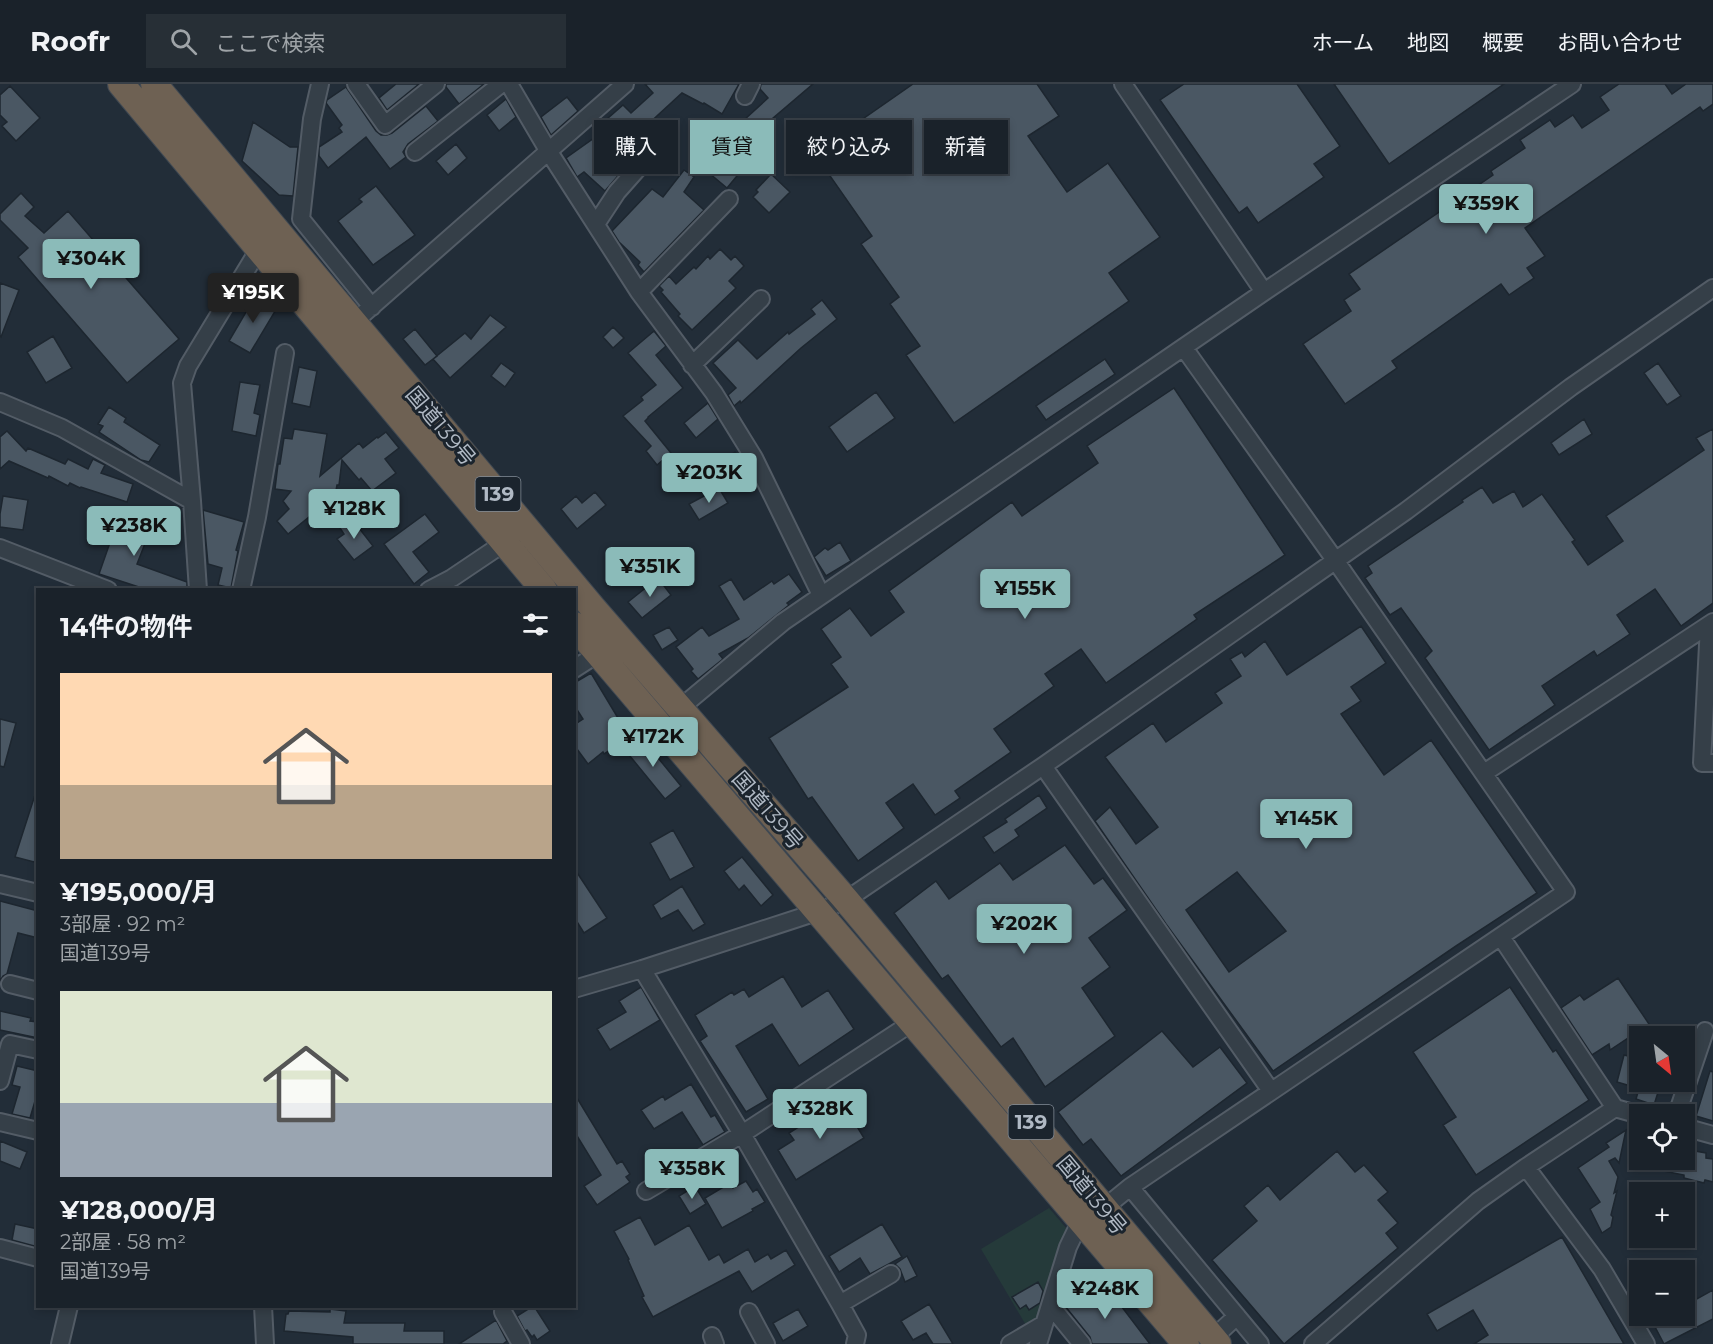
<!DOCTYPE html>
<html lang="ja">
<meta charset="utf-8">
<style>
body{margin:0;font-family:Montserrat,"Noto Sans JP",sans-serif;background:#272f36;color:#f1f3f6;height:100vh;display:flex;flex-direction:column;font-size:22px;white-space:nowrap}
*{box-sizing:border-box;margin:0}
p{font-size:20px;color:#9fa4a8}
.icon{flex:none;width:33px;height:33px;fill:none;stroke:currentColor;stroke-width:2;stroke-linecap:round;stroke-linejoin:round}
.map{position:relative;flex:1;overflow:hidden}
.panel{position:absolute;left:36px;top:504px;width:540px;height:720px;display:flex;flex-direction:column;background:#1a222a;border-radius:0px;box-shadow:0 3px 9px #0003,0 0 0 2px #383f47}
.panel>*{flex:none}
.top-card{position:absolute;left:594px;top:36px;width:570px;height:54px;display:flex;gap:12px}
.needle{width:39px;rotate:151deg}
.tools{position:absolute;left:1629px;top:942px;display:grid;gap:12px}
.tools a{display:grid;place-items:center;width:66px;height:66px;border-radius:0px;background:#1a222a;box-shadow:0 3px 9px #0003,0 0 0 2px #383f47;font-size:30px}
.price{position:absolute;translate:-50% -51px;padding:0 14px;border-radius:6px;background:#8bbbb9;color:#111;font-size:20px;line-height:39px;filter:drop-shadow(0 2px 3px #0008)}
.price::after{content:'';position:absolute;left:50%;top:36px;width:18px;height:14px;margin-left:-9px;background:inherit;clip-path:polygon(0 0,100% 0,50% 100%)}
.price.active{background:#222;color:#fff}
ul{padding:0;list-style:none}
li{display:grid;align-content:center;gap:12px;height:318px;padding:0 24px}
li span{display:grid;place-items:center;height:186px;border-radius:0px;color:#555}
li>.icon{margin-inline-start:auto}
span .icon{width:108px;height:108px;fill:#fffc;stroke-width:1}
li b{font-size:26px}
h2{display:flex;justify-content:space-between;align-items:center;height:72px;padding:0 24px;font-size:26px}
.tag{padding:0 21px;border-radius:0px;background:#1a222a;box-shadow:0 3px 9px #0003,0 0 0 2px #383f47;font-size:21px;line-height:54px}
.tag.active{background:#8bbbb9;color:#111}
header{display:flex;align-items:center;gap:36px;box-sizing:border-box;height:84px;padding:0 30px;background:#1a222a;border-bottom:2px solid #383f47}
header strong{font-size:28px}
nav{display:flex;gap:33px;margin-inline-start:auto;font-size:21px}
.search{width:420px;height:54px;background:#272f36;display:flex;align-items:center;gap:15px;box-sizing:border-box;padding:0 21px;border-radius:0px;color:#9fa4a8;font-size:22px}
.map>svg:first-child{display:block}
</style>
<header>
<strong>Roofr</strong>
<div class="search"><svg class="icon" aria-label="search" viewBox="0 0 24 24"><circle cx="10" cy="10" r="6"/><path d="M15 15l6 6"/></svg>ここで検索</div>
<nav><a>ホーム</a><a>地図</a><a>概要</a><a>お問い合わせ</a></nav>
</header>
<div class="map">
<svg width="1713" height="1260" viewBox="0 0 1713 1260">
<rect width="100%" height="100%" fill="#222d38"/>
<path fill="#253a3a" d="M1049 1124 1073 1152 1044 1240 1030 1248 981 1165Z"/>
<path fill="#4a5763" stroke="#1d262f" stroke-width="1.5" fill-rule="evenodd" d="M396 0H419L387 26 379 14Z
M446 0H484L459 20 446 3Z
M645 0H739L722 30 704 19 703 20 682 9 645 43 658 55 651 63H645L640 66 605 107 584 88 577 93 566 74 604 47 599 42 623 21 631 29 653 9Z
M761 0H813L772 35 773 37 741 67 751 75 727 104 697 79 768 14 760 5Z
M913 0H1037L1059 32 1028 52 1067 108 1108 79 1160 153 1109 189 1129 217 954 339 906 271 920 262 890 220 899 213 861 160 872 152 814 69Z
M1184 0H1297L1340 62 1314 80 1324 93 1258 139 1247 123 1239 129 1160 16Z
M1334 0H1504L1389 80Z
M1619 0H1665L1672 10 1686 0H1713V20L1703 27 1700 23 1525 144 1545 172 1527 184 1534 194 1509 211 1501 200 1392 277 1397 284 1345 320 1303 260 1351 227 1344 216 1360 205 1349 190 1493 91 1491 87 1525 64 1520 56 1550 36 1555 43 1573 31 1582 44 1609 26 1600 13Z
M10 2 40 34 16 57 2 42 7 38 0 31V11Z
M346 3 376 47 381 51H387L392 49 426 22 438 37 408 60 403 68 406 73 390 85 366 53 328 84 319 72V63L342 48 339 44 342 41 326 19 327 16Z
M567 13 578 27 551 51 541 33Z
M506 15 516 33 499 47 487 31Z
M253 38 290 63H298L293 112 279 111 242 77Z
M456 60 467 74 448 91 436 77Z
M684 86 694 93 684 108 704 126 644 188 638 181 640 178 619 158 612 147 652 105 663 113Z
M771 90 790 108 769 129 753 113 758 108 756 106Z
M376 102 415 151 373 181 338 137 362 118 359 115Z
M21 109 34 123 25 132 44 149 68 127 179 255 127 299 18 173 28 164 0 136V130Z
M720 165 731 176 735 172 744 182 729 197 736 204 692 246 678 232 680 230 661 208 663 206 659 202 669 192 676 200 694 183 696 185 708 172 710 175Z
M0 199 19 206 1 253 0 252Z
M256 211 277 224 250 269 229 257Z
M822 216 837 235 801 264 741 319 740 317 734 322 728 311 736 304 713 279 738 256 757 275 788 248 789 250 815 230 811 225Z
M490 231 506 243 450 294 433 275 465 249 471 255Z
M613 243 624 254 613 264 603 253Z
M415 245 437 272 425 281 403 255Z
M654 247 666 262 656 271 683 304 648 333V334L645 337 671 369 657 381 646 367 651 362 623 332 643 316 641 313 656 301 628 269Z
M53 252 72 284 46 299 27 268Z
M1105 275 1115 290 1046 336 1036 322Z
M501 279 515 289 505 303 491 292Z
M1658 279 1681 312 1667 321 1644 289Z
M299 283 317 287 310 323 292 319Z
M240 298 260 301 254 329 260 331 256 352 232 347Z
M1174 304 1285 471 1194 531 1197 535 1106 599 1081 565 1045 590 1054 602 994 645 1011 668 955 707 960 714 935 731 913 700 886 719 904 744 858 777 812 713 808 715 769 654 848 603 831 580 841 573 821 545 850 524 871 552 904 528 889 507 1012 418 1022 432 1098 379 1087 362Z
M876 308 895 334 847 368 829 343Z
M708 319 718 335 696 354 684 339Z
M109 323 126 334 124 338 160 361 149 378 141 376 99 348 103 342 98 340Z
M1584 335 1592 350 1559 371 1551 359Z
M294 345 327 350 320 392 359 359 363 364 377 353 378 354 386 348 399 364 385 375 396 389 372 407 361 394 359 396 342 376 339 401H337L335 412 288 450 277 437 289 425 283 417 291 407 275 405 278 380H280L284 354 292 355Z
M1713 345V519L1681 542 1655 505 1617 531 1630 550 1597 572 1594 567 1542 602 1555 621 1489 666 1425 574 1432 567 1401 524 1390 531 1365 494 1372 489 1368 482 1463 418 1462 416 1482 403 1493 419 1514 407 1523 423 1542 410 1575 456 1572 458 1588 481 1623 457 1606 432 1704 366 1696 354Z
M7 347 26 367 28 364 65 380 68 375 88 385 93 375 105 381 101 389 133 400 127 418 81 403 80 404 70 399 68 402 49 392 48 394 9 377 0 385V353Z
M735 368 738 372 740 371 751 392 736 401 723 380 726 378 724 376Z
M719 404 728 419 699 436 689 420Z
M595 408 606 421 577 445 561 425 576 412 582 419Z
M3 412 28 416 23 446 0 443V430Z
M203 426 244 438 236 466 238 467 231 504 218 501 222 484 208 480Z
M118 427 153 439 137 480 187 498V506H148L99 490 114 447 111 445Z
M425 430 439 448 413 468 429 488 414 500 384 460Z
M352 435 373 462 354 476 337 455 344 450 340 444Z
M840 458 851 477 826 492 814 473 825 464 828 466Z
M789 490 802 508 787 519 789 521 748 554 719 570 723 575 698 595 691 587 693 585 676 563 702 543 709 552 739 535 719 502 731 495 744 516 772 497 774 500Z
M658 494 671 511 642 534 628 518Z
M1361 542 1386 579 1351 603 1361 617 1341 630 1384 691 1431 656 1537 809 1456 862 1273 987 1166 840 1095 737 1110 723 1136 760 1158 743 1105 673 1153 639 1166 658 1222 619 1215 609 1241 592 1230 575 1242 568 1245 573 1265 557 1287 591ZM1237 788 1286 847 1229 888 1186 826Z
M669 543 678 556 662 566 653 551Z
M591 589 630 654 604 670 603 668 588 680 574 661V641L583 635 574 621V599Z
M0 635 16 639 4 683 0 682Z
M641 653 681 702 665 715 625 666Z
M35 711H38V772L34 778 15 773Z
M1039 711 1047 724 1015 746 1019 752 994 769 983 753 1007 738 1005 735Z
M673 746 694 783 670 796 650 759Z
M1065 761 1094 800 1103 794 1127 826 1089 854 1110 883 1082 904 1115 952 1045 1003 1013 954 1001 963 948 891 942 895 894 829 936 797 949 815 1000 779 1013 796Z
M742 773 773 811 761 822 744 801 739 806 724 787Z
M574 784 607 834 584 849 574 833Z
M682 802 705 840 693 847 678 826 661 835 653 821Z
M0 817 38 827V854L18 849 7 890 3 892 0 897Z
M783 892 802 923 828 906 854 945 799 982 772 940 736 962 768 1015 746 1028 700 957 707 952 695 931 732 908 734 911 744 905 749 913Z
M1618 894 1649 940 1610 966 1609 960 1592 971 1561 924 1580 911 1584 916Z
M641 903 660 936 610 966 597 945 626 928 619 917Z
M1510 903 1553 968 1556 966 1589 1016 1476 1091 1443 1041 1456 1033 1413 968Z
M0 927 31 934 30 937 38 938V954L0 946Z
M1162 947 1193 983 1220 963 1247 999 1121 1092 1091 1055 1083 1061 1058 1028Z
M1624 971 1640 975V982L1634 1003 1617 998Z
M17 982 38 987V1007L30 1034 12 1030 20 1003 12 1001Z
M1710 987 1713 988V1037L1696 1032Z
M1641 998 1660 1002 1654 1021 1636 1015Z
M691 1000 711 1033 715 1031 725 1048 703 1061 682 1028 654 1045 641 1026 663 1012 665 1016Z
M574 1009 617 1080 622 1077 630 1090 626 1093 630 1098 597 1121 584 1102 601 1091 574 1047Z
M841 1016 864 1054 796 1096 778 1066 794 1056 789 1049Z
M1626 1046 1619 1079 1615 1074 1609 1077 1618 1093 1614 1109 1617 1107 1611 1131 1613 1133 1611 1143 1602 1149 1590 1125 1600 1118 1578 1084 1609 1063 1606 1059Z
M0 1057 27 1068 20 1085 0 1077Z
M1684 1065 1706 1069V1074L1713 1075V1098L1705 1096 1704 1099 1684 1094V1091L1638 1082 1639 1076H1684Z
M1337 1067 1355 1088 1364 1081 1388 1108 1378 1116 1398 1139 1386 1149 1398 1164 1284 1260 1212 1176 1257 1137 1244 1122 1268 1101 1280 1116Z
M746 1097 753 1108 757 1105 765 1118 752 1125 753 1127 722 1144 705 1114 730 1099 733 1104Z
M695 1102 706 1120 690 1130 679 1112Z
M640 1133 655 1161 689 1141 709 1176 719 1170 724 1179 748 1165 755 1178 768 1170 771 1175 786 1166 795 1181 752 1208 739 1187 653 1233 642 1213 644 1212 628 1176 629 1175 614 1147Z
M15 1140 38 1145V1163L12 1156Z
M882 1140 902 1173 870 1190 860 1174 839 1188 829 1172Z
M1562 1153 1624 1260H1474L1488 1251 1473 1226 1437 1247 1427 1230Z
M907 1172 917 1192 905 1198 900 1185 895 1180Z
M1038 1198 1043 1207 1040 1219 1029 1226 1026 1221 1020 1225 1012 1213Z
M1106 1202 1150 1260H1092L1090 1253 1065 1222 1084 1208 1089 1215Z
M1713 1206V1235L1664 1260 1653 1239 1666 1232H1684V1222Z
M929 1220 953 1260H933L926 1249 913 1256 901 1237Z
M533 1222H534L550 1247 537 1256 534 1251 532 1253 527 1246 525 1247 517 1232Z
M330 1225 346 1227 344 1239H405L404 1247H444V1260H353V1253L284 1247 286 1230H288L289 1227 330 1228Z
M798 1225 808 1242 783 1257 773 1239Z
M496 1236 507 1257 503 1260H459Z"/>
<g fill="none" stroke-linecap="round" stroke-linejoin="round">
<defs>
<path id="minor" d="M320 0 312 35 301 135 372 223
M356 0 385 41 436 0
M509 0 549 68 639 208 714 309 754 374 821 511
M1123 0 1264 208
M745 12 751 0
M415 68 501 0
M596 140 617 108 648 73
M639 208 729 115
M354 238 625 0
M692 281 761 215
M0 318 62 344 192 417
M0 464 108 506
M198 506 192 417 182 299 188 282 259 165
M241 506 257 433 285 269
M429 506 452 494 504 459
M1709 541 1702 679H1713
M574 585 599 569
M679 625 783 538 1264 208 1572 0
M1043 682 1271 1007
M1484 689 1713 538
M0 800 38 809
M1501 853 1615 1024
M642 885 742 1050 840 1220 857 1251 855 1260
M10 900 38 907
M574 905 642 885 820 827 846 816 1043 682 1406 427 1571 303 1713 204
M0 997 10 960 38 966
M1677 1030 1705 947
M0 1038 38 1047
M1684 1043 1713 1051
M1526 1083 1602 1185 1646 1260
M1130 1103 1260 1260
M646 1107 742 1050 913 938
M1103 1125 1130 1103 1566 808 1335 476 1184 264
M0 1164 38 1174
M840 1220 891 1190
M1050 1221 1082 1260
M263 1222 265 1260
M503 1228 521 1260
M749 1228 766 1260
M712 1252 715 1260
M1213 1254 1237 1232
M60 1260 69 1222
M1010 1260 1044 1240
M1038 1260 1068 1163 1081 1136
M1313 1260 1478 1117 1526 1083 1615 1024 1640 1031"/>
<path id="highway" d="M121 0 544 506
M154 0 593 524 846 816 1218 1260
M574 541 1186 1260"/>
</defs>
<use href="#minor" stroke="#535c66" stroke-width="20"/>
<use href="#highway" stroke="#404953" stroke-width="28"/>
<use href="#minor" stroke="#353f48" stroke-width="16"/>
<use href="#highway" stroke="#6e6153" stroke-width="26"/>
</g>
<g text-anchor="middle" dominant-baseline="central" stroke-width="6" stroke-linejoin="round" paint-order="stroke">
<g fill="#1b242d" stroke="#838c97" stroke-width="1.5">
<rect x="475.5" y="393" width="45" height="34" rx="4.5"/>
<rect x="1008.5" y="1021" width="45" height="34" rx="4.5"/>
</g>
<g font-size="20" font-weight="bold" fill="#b0b9c4">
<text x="498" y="410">139</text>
<text x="1031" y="1038">139</text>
</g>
<g font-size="21" fill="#b0b9c4" stroke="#1b242d">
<text transform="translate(441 342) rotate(50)">国道139号</text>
<text transform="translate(768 726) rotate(49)">国道139号</text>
<text transform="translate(1092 1111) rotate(50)">国道139号</text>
</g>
</g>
</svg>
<div class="tools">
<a><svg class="needle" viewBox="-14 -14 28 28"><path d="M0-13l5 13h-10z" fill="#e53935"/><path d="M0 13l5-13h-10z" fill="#9fa4a8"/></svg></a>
<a><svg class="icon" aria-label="locate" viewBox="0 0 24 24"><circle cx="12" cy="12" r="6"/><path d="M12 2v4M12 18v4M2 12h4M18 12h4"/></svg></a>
<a>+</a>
<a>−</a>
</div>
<b class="price" style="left:1486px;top:151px">¥359K</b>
<b class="price" style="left:91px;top:206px">¥304K</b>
<b class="price active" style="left:253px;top:240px">¥195K</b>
<b class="price" style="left:709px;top:420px">¥203K</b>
<b class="price" style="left:354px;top:456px">¥128K</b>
<b class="price" style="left:134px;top:473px">¥238K</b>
<b class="price" style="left:650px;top:514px">¥351K</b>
<b class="price" style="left:1025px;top:536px">¥155K</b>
<b class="price" style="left:653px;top:684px">¥172K</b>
<b class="price" style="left:1306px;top:766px">¥145K</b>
<b class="price" style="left:1024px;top:871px">¥202K</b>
<b class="price" style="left:820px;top:1056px">¥328K</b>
<b class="price" style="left:692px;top:1116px">¥358K</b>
<b class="price" style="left:1105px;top:1236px">¥248K</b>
<div class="top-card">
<a class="tag">購入</a>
<a class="tag active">賃貸</a>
<a class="tag">絞り込み</a>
<a class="tag">新着</a>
</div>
<section class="panel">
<h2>14件の物件<svg class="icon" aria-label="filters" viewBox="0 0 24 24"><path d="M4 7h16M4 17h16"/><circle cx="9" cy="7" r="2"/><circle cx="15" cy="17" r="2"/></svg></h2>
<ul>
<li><span style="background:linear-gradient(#ffd9b3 60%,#b9a48a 0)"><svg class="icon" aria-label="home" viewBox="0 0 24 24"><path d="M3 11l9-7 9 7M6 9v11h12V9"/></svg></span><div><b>¥195,000/月</b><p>3部屋 · 92 m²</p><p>国道139号</p></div></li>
<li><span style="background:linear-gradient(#dfe7d0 60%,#9aa5b1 0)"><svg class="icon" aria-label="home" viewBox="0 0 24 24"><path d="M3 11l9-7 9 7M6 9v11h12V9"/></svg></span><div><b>¥128,000/月</b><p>2部屋 · 58 m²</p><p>国道139号</p></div></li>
</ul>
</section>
</div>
